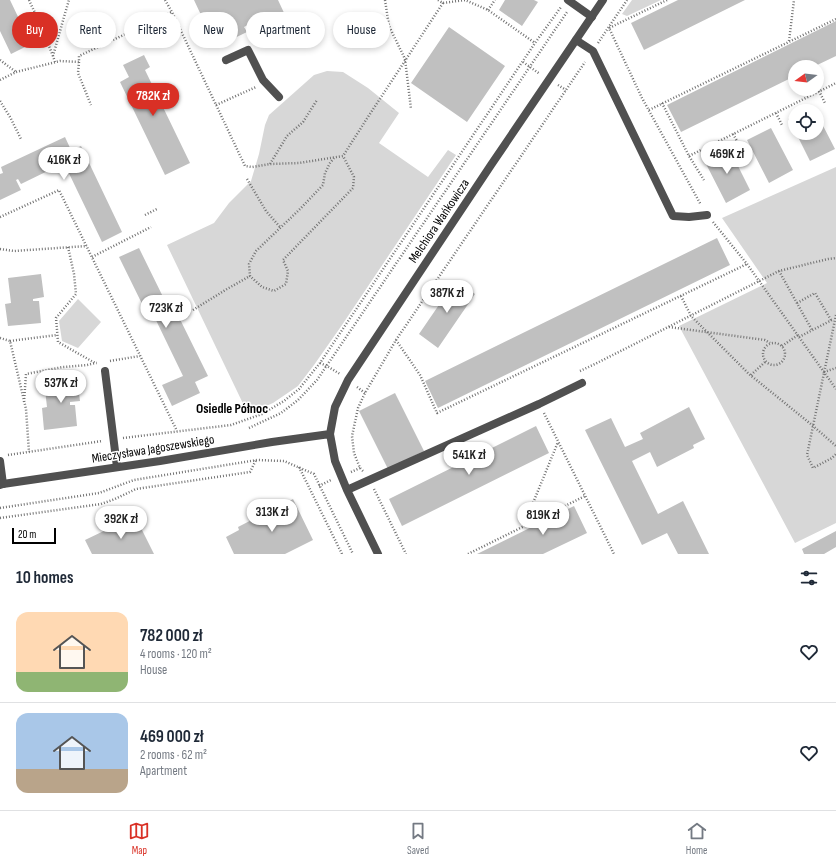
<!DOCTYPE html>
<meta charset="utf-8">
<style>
body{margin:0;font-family:"Sofia Sans Condensed",sans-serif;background:#f2f2f3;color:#1f2937;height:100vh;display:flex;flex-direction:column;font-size:15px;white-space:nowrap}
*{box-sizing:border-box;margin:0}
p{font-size:13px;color:#747a83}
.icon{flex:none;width:22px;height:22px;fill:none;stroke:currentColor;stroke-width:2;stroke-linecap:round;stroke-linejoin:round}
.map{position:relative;height:554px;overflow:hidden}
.details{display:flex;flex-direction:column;background:#fff;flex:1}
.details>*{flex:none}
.banner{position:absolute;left:12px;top:12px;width:400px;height:36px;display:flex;gap:8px}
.needle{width:26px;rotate:255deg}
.tools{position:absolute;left:788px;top:60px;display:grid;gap:8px}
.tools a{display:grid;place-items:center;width:36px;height:36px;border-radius:50%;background:#fff;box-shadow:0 2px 6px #0003;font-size:20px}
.scale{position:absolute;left:12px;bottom:10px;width:44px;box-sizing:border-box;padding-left:4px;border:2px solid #000;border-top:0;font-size:11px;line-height:14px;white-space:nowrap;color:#000;-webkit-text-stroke:3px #fff;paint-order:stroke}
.price{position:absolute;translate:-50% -34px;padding:0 9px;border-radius:14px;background:#fff;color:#222;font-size:13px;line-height:26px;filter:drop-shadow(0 1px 2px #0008)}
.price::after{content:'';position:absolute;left:50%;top:24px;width:12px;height:9px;margin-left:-6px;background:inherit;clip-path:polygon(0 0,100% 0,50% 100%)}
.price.active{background:#d93025;color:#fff}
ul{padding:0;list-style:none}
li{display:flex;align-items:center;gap:12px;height:100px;padding:0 16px}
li+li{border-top:1px solid #e0e1e3}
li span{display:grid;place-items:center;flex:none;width:112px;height:80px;border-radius:12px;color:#555}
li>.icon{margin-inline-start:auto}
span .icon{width:48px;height:48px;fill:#fffc;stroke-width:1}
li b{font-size:17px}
h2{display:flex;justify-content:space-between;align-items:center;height:48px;padding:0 16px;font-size:17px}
.pill{padding:0 14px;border-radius:18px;background:#fff;box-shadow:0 2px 6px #0003;font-size:14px;line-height:36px}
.pill.active{background:#d93025;color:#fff}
.tab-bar{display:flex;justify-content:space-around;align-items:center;height:56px;border-top:1px solid #e0e1e3;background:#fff;font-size:11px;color:#747a83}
.tab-bar a{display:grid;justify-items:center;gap:2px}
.tab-bar .active{color:#d93025}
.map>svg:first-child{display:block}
</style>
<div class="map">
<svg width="836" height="554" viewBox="0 0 836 554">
<rect width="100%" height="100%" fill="#fff"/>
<path fill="#d7d7d7" d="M632 0H661L627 16 622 14Z
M327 71 343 72 368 88 399 113 379 143 428 177 448 150 456 155 342 325 314 365 298 386 273 403 248 414 167 245 214 223 229 203 251 181 259 154 265 125 269 115 314 75Z
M836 167V523L795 543 679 326 767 283 722 218Z
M78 299 101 322 78 348 62 341 59 321Z"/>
<path fill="#c0c0c0" d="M0 0H10L31 44 11 54 0 31Z
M194 0H278L293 32 274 41 263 17 244 27 247 32 216 47Z
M505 0H534L538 2 522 26 499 10Z
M678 0H745L644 50 631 23Z
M836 21V56L813 67H795V76L681 132 667 105Z
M449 27 505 66 467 122 411 83Z
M144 55 150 67 145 70 190 163 165 175 120 82 129 77 123 65Z
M813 106 815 111H804Z
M817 114 835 149 810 161 796 133H817Z
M795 115V132L788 119Z
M771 128 793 170 769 183 747 140Z
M65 137 71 150 81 146 122 232 102 242 64 163 21 184 18 179 16 180 21 190 0 200V174L3 173 1 167Z
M729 148 750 190 726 203 704 160Z
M717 238 730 265 438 408 425 381Z
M139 248 167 305 172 303 208 376 195 382 200 393 172 406 162 385 183 376 153 314 148 316 119 257Z
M41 274 44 297 33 299V301H39L41 323 8 326 5 304 11 303 8 278Z
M456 280 475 294 438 348 419 334Z
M77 378 80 401 70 402V405H75L77 426 44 430 42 408 47 407 44 381Z
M395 393 424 451 388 469 359 411Z
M689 407 705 439 693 445 694 448 657 467 650 452 632 461 658 514 683 501 709 554H678L667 533 642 545 585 430 611 418 625 447 643 439 640 433Z
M536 426 549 453 402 526 389 499Z
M293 499 313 540 285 554H234L226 537 239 530 238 527Z
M574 506 587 533 543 554H477Z
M135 516 154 554H92L85 540Z
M836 531V547L824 554H804L802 549Z"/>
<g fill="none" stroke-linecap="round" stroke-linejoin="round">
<path stroke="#727272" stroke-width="2.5" stroke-dasharray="1 2" stroke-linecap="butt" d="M29 0 41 26 53 56
M165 0 172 12 245 166 252 167 270 164 299 163 343 156 366 120 443 3
M385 0 389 26 405 59 411 109
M438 0 443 3 465 0 488 10 535 43
M667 0 609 28 642 98 701 205
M488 10 495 0
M789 41 794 0
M598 43 627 0
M0 60 16 72
M55 62 53 56 64 17 69 0
M79 62 78 73 91 105
M523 62 540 74
M0 80 16 72 60 61 79 62V56L172 12
M558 85 566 90
M819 91 825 103
M0 101 10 117 21 139
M662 103 689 156 704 180
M216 105 256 87
M649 110 836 19
M776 113 782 125
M733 134 740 146
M689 156 836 83
M334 158 330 163 325 173 323 185 300 209 256 251 249 264 250 276 262 287 274 291 286 284 288 271 283 260 353 188 354 177 343 156
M270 164 287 136 303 122 317 100
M247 179 266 211 280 227
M145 215 157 209
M0 217 59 190 177 431
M713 222 747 264 836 389
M68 247 74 274 76 294 56 318 58 342 95 363H97
M0 249 14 251 87 246
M92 257 151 227
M779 271 812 330
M681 296 691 316 749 374 812 425 836 446
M797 303 815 293 831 320
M193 310 227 289 250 276
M836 315 807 455 813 468 832 458 836 454
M669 327 765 340 770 343
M799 337 832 320
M0 338 10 341 26 409 29 452
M396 340 420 375 437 413 747 264
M10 341 57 335
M763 354a11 11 0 1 1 22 0a11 11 0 1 1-22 0Z
M782 346 798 335
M110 361 140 356
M320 363 327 366 340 374
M580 371 595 364 779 271 828 259 836 258
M824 372 836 368
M751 375 765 362
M357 387 365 393
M24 402 26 374 63 367 87 365 95 363
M544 413 614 554
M249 428 281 413 298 400 317 380 567 12
M123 438 231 425 262 414 284 401 299 389 320 363 535 43 561 7
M8 455 102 441
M299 467 342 554
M363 471 360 468 354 453 352 436 358 408 365 393 396 340 585 62
M351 472 360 468
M319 486 331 480
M374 489 406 554
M0 508 99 493 134 480 257 460 284 461 314 474 353 554
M0 518 101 504 115 499 136 489 250 472 256 460
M524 525 558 442
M468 554 585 496"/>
<path stroke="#505050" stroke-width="8" d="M568 0 592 17
M576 40 593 51 673 216 689 217 707 215
M226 60 248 50 263 80 279 97
M105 371 117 467
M0 461 3 484"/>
<path stroke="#505050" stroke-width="8" d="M0 485 3 484 160 461 272 442 330 434
M347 490 539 404 582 383
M378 554 347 490 335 461 330 434 335 407 348 380 491 165 603 0"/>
</g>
<g text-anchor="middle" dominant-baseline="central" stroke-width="3" stroke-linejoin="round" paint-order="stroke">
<g font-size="13" fill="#000" stroke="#fff">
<text transform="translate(439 221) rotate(-56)">Melchiora Wańkowicza</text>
<text transform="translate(153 449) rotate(-9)">Mieczysława Jagoszewskiego</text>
</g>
<g font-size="14" font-weight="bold" fill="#000" stroke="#fff">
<text x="232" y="408">Osiedle Północ</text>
</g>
</g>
</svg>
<div class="tools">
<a><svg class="needle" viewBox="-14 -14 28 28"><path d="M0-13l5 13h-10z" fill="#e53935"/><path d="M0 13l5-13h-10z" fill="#747a83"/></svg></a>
<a><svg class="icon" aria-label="locate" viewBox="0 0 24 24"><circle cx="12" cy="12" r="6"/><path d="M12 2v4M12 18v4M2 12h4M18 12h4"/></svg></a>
</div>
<div class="scale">20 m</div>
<b class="price active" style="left:153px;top:117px">782K zł</b>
<b class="price" style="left:727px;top:175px">469K zł</b>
<b class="price" style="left:64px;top:181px">416K zł</b>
<b class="price" style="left:447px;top:314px">387K zł</b>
<b class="price" style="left:166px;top:329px">723K zł</b>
<b class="price" style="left:61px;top:404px">537K zł</b>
<b class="price" style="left:469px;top:476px">541K zł</b>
<b class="price" style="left:272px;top:533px">313K zł</b>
<b class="price" style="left:543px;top:536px">819K zł</b>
<b class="price" style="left:121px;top:540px">392K zł</b>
<div class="banner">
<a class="pill active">Buy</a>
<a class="pill">Rent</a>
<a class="pill">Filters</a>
<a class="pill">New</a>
<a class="pill">Apartment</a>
<a class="pill">House</a>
</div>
</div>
<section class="details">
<h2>10 homes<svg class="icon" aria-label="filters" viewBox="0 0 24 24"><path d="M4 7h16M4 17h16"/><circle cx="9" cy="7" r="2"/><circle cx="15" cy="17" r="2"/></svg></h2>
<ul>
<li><span style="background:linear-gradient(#ffd9b3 75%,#8fb573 0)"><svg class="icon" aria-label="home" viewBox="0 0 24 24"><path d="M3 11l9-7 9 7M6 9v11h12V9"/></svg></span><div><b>782 000 zł</b><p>4 rooms · 120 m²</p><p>House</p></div><svg class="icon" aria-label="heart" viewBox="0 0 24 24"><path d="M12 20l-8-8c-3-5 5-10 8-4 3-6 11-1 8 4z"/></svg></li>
<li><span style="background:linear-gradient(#a9c7e8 70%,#b9a48a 0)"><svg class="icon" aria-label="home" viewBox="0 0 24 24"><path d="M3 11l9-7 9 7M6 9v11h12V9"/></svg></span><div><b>469 000 zł</b><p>2 rooms · 62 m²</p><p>Apartment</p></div><svg class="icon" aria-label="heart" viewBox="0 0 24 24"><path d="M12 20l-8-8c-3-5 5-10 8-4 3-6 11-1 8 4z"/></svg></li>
</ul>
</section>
<nav class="tab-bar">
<a class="active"><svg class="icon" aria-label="map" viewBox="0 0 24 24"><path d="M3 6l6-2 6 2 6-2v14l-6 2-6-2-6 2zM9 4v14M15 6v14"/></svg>Map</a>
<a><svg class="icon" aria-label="saved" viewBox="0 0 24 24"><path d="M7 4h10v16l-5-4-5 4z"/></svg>Saved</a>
<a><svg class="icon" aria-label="home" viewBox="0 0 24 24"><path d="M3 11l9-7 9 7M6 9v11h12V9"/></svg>Home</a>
</nav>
